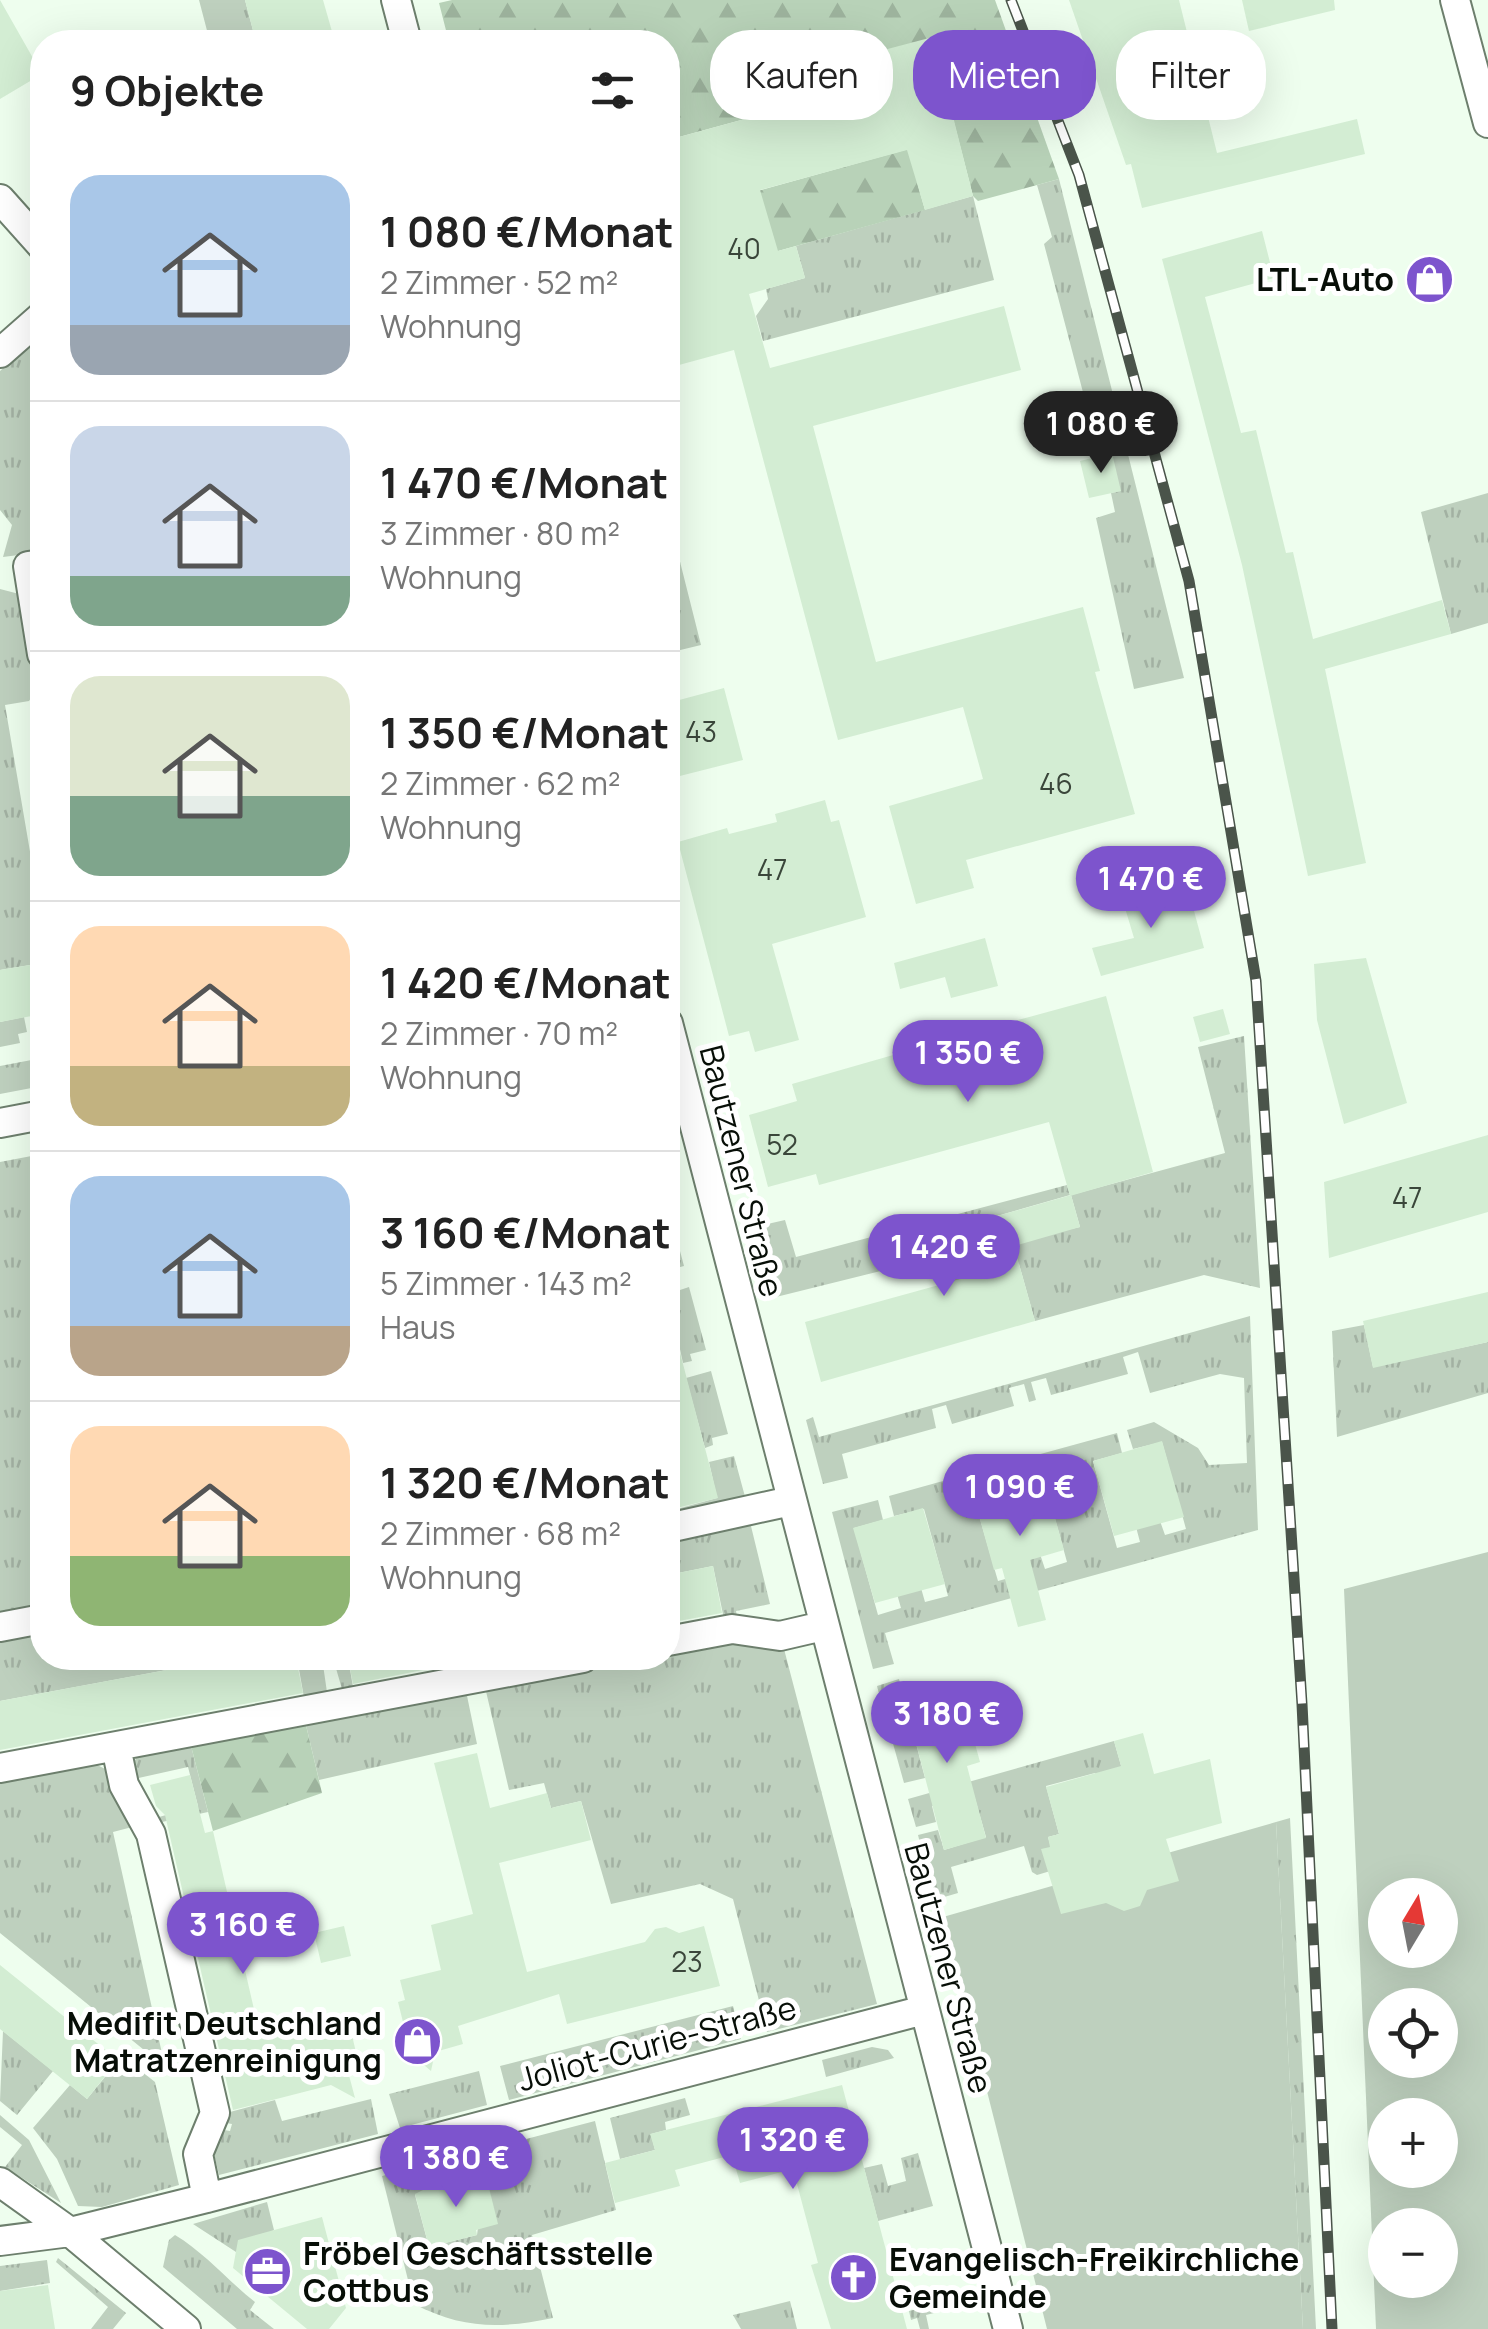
<!DOCTYPE html>
<html lang="de">
<meta charset="utf-8">
<style>
body{margin:0;font-family:Manrope,sans-serif;background:#f6f6f6;color:#222;height:100vh;display:flex;flex-direction:column;font-size:38px;white-space:nowrap}
*{box-sizing:border-box;margin:0}
p{font-size:32px;color:#767676}
.icon{flex:none;width:55px;height:55px;fill:none;stroke:currentColor;stroke-width:2;stroke-linecap:round;stroke-linejoin:round}
.map{position:relative;flex:1;overflow:hidden}
.panel{position:absolute;left:30px;top:30px;width:650px;height:1640px;display:flex;flex-direction:column;background:#fff;border-radius:40px;box-shadow:0 10px 40px #0002}
.panel>*{flex:none}
.top-card{position:absolute;left:710px;top:30px;width:628px;height:90px;display:flex;gap:20px}
.needle{width:65px;rotate:10deg}
.buttons{position:absolute;left:1368px;top:1878px;display:grid;gap:20px}
.buttons a{display:grid;place-items:center;width:90px;height:90px;border-radius:50%;background:#fff;box-shadow:0 10px 40px #0002;font-size:50px}
.price{position:absolute;translate:-50% -85px;padding:0 22px;border-radius:35px;background:#7d54cd;color:#fff;font-size:32px;line-height:65px;filter:drop-shadow(0 2px 5px #0008)}
.price::after{content:'';position:absolute;left:50%;top:60px;width:30px;height:22px;margin-left:-15px;background:inherit;clip-path:polygon(0 0,100% 0,50% 100%)}
.price.current{background:#222;color:#fff}
ul{padding:0;list-style:none}
li{display:flex;align-items:center;gap:30px;height:250px;padding:0 40px}
li+li{border-top:2px solid #e0e0e0}
li span{display:grid;place-items:center;flex:none;width:280px;height:200px;border-radius:30px;color:#555}
li>.icon{margin-inline-start:auto}
span .icon{width:120px;height:120px;fill:#fffc;stroke-width:1}
li b{font-size:42px}
h2{display:flex;justify-content:space-between;align-items:center;height:120px;padding:0 40px;font-size:42px}
.chip{padding:0 35px;border-radius:40px;background:#fff;box-shadow:0 10px 40px #0002;font-size:35px;line-height:90px}
.chip.current{background:#7d54cd;color:#fff}
.map>svg:first-child{display:block}
</style>
<div class="map">
<svg width="1488" height="2329" viewBox="0 0 1488 2329">
<defs>
<pattern id="grass-tufts" width="24" height="20" patternUnits="userSpaceOnUse" patternTransform="scale(2.5)"><rect width="24" height="20" fill="#bed0be"/><path d="M3 7l-1-3M5 7V3M7 7l1-3M15 17l-1-3M17 17v-4M19 17l1-3" fill="none" stroke="#a2b1a2"/></pattern>
<pattern id="forest-firs" width="22" height="20" patternUnits="userSpaceOnUse" patternTransform="scale(2.5)"><rect width="22" height="20" fill="#b8d2b8"/><path d="M5 1l3.5 6h-7zM16 11l3.5 6h-7z" fill="#9db39d"/></pattern>
</defs>
<rect width="100%" height="100%" fill="#eefeee"/>
<path fill="url(#grass-tufts)" d="M199 0H245L256 42H210Z
M1059 179 1184 678 1134 689 1096 518 1115 512 1111 493 1120 491 1107 436 1095 438 1044 244 1052 237 1037 185Z
M973 196 994 280 763 341 756 316 768 299 766 289 805 278 796 246Z
M42 333V552L3 557 12 525 0 510V371Z
M1488 493V623L1451 634 1421 512Z
M668 514 701 645 668 653V564L677 561Z
M0 589 23 595 36 691 29 701 5 705 42 922V963L0 970Z
M24 1017 27 1032 18 1034 20 1043 0 1047V1022Z
M1244 1036 1260 1288 1204 1275 1035 1321 1019 1264 951 1282 941 1256 776 1297 759 1226 785 1220 796 1257 1067 1185 1070 1195 955 1228 962 1253 1080 1227 1071 1195 1225 1153 1198 1047Z
M42 1058V1086L0 1094V1066Z
M42 1154V1610L0 1617V1162Z
M668 1206 684 1266 669 1270 668 1278Z
M689 1287 706 1350 690 1354 692 1361 683 1363 668 1294Z
M1250 1316 1258 1530 885 1633 894 1664 873 1669 832 1512 878 1500 883 1520 854 1528 878 1615 901 1608 897 1594 921 1588 925 1602 948 1596 924 1509 894 1516 889 1496 997 1466 1003 1486 973 1495 998 1581 1020 1575 1016 1561 1040 1554 1045 1569 1067 1562 1043 1475 1013 1483 1008 1463 1117 1433 1122 1453 1093 1461 1117 1548 1140 1542 1136 1527 1160 1521 1165 1535 1186 1529 1162 1442 1133 1449 1127 1430 1154 1422 1198 1448 1209 1465 1247 1463 1244 1378 1220 1374 1150 1393 1138 1352 1123 1357 1128 1374 1051 1395 1046 1378 1031 1382 1036 1400 1029 1402 1024 1384 1009 1388 1014 1406 952 1424 946 1405 932 1409 936 1428 842 1454 848 1478 823 1484 806 1420 813 1417 819 1437Z
M1364 1325 1373 1367 1488 1342V1393L1337 1437 1332 1331Z
M711 1371 728 1434 712 1438 713 1445 705 1448 686 1378Z
M734 1456 747 1504 668 1520V1505L670 1511 717 1498 709 1462Z
M750 1522 770 1604 736 1611 738 1621 725 1624 713 1566 668 1575V1539Z
M42 1629V1658H231L0 1701V1637Z
M728 1640 784 1649 877 2004 767 2032 733 1899 700 1884 611 1904 581 1801 551 1808 544 1783 509 1790 485 1687 636 1658H668V1651Z
M297 1658H322L328 1699 305 1703Z
M333 1658H348L354 1693 344 1696Z
M899 1679 925 1778 904 1783 877 1686Z
M466 1691 477 1744 319 1780 305 1721Z
M1114 1741 1140 1832 1095 1773 1046 1786 1059 1834 1048 1837 1057 1869 1037 1875 1032 1872 1024 1846 951 1867 958 1893 934 1900 918 1835 938 1830 944 1850 986 1837 974 1795 932 1806 936 1822 916 1827 908 1799Z
M190 1742 208 1812 162 1822 159 1817 198 1806 188 1767 134 1779 131 1768 140 1751Z
M88 1760 105 1769 136 1826 113 1832 165 2067 0 1933V1777Z
M1290 1818 1316 2329H1303L1276 1822Z
M733 2006 741 2039 509 2100 500 2066Z
M3 2031 53 2071 17 2115 0 2101Z
M872 2047 888 2050 894 2058 826 2077 822 2060Z
M122 2056 155 2082 179 2185 102 2207 78 2206 57 2159 33 2128 70 2085 87 2099Z
M479 2071 487 2105 400 2128 389 2094Z
M685 2098 690 2115 665 2122 666 2130 651 2134 655 2150 620 2159 610 2118Z
M371 2099 378 2134 219 2175 214 2154 224 2130 230 2131 232 2124 226 2123 230 2112 275 2100 282 2121Z
M0 2115 29 2140 61 2203 5 2167 22 2145 0 2127Z
M595 2121 616 2210 532 2235 553 2318C501 2329 462 2329 414 2304L382 2176 439 2162 445 2187 415 2195 429 2247 477 2235 485 2177 469 2181 461 2177 456 2184 450 2159Z
M918 2153 933 2206 878 2221 864 2168 882 2164 888 2186 906 2181 901 2158Z
M267 2202 274 2230 236 2252 193 2224Z
M175 2235C205 2253 227 2280 255 2302L250 2310 274 2329H237L163 2267 169 2240Z
M58 2258 126 2313 113 2329H91L108 2307 56 2262Z
M47 2260 50 2283 0 2291V2266Z
M955 2294 958 2307 926 2315 929 2329H920L917 2318 911 2320 909 2311 921 2308 919 2302Z
M790 2301 797 2329H741L733 2315Z"/>
<path fill="url(#forest-firs)" d="M452 0H995L1059 179 978 201 973 196 932 37 888 80 668 140V42H449L439 3Z
M930 143 917 182 925 210 778 251 708 239 668 250V216Z
M305 1721 322 1793 213 1831 190 1742Z"/>
<path fill="#bed0be" fill-rule="evenodd" d="M1488 1552V2329H1376L1344 1589ZM1385 1895H1440V1950H1385ZM1385 2005H1440V2060H1385ZM1385 2115H1440V2170H1385ZM1385 2225H1440V2280H1385Z
M1276 1822 1303 2329H1047L943 1917Z"/>
<path fill="#d3edd3" d="M0 0 42 74 0 99Z
M245 0H323L335 42H256Z
M1069 0H1179L1217 153 1357 119 1365 154 1142 208 1131 164 1126 165Z
M1242 0H1334L1335 10 1249 31Z
M933 37 973 196 925 210 907 150 760 190 778 251 796 246 805 278 749 294 770 368 1004 306 1021 370 813 426 876 662 1083 607 1100 671 1095 672 1135 814 966 860 974 888 916 904 889 806 983 779 963 707 838 740 734 350 668 368V140L888 80 880 51Z
M1262 231 1274 278 1205 297 1241 433 1256 430 1286 553 1293 552 1313 639 1442 600 1451 634 1325 669 1366 863 1308 876 1242 565 1162 259Z
M1112 453 1121 491 1089 498 1080 461Z
M724 688 743 760 668 779V703Z
M825 800 831 822 839 820 866 917 772 944 799 1040 755 1052 749 1031 729 1036 678 842 727 828 729 834 777 822 775 814Z
M1150 878 1158 905 1190 896 1204 948 1101 976 1092 948 1134 938 1119 888Z
M985 938 998 986 951 998 945 977 900 989 894 963Z
M1366 958 1407 1103 1344 1124 1317 1020 1314 964Z
M42 963V1014L0 1022V970Z
M1106 996 1153 1172 1070 1196 1049 1122 819 1185 816 1174 768 1187 749 1115 797 1101 792 1084 949 1039 954 1058 1005 1044 1000 1025Z
M1223 1009 1230 1034 1200 1042 1193 1017Z
M1488 1135V1212L1329 1258 1324 1182Z
M1071 1195 1080 1227 1014 1246 1035 1321 821 1382 805 1322 968 1277 955 1228Z
M1488 1292V1342L1373 1368 1363 1321Z
M677 1341 718 1498 668 1510V1343Z
M1162 1441 1184 1517 1114 1536 1093 1461Z
M1043 1475 1064 1550 1030 1560 1046 1620 1018 1627 1002 1568 994 1570 973 1494Z
M923 1508 945 1584 875 1603 853 1528Z
M713 1566 722 1613 668 1623V1575Z
M231 1658H296L303 1693 0 1750V1701Z
M348 1658H432L433 1668 353 1684Z
M934 1688 939 1706 963 1700 980 1762 967 1766 986 1838 944 1850 904 1697Z
M1143 1733 1154 1774 1210 1759 1222 1823 1166 1839 1179 1881 1147 1890 1140 1906 1124 1911 1106 1903 1061 1914 1041 1849 1050 1847 1048 1837 1059 1834 1046 1787 1121 1766 1114 1741Z
M477 1753 490 1808 547 1793 551 1808 581 1801 591 1840 499 1863 527 1972 645 1942 655 1929 666 1927 679 1933 704 1926 720 1986 567 2024 559 1994 458 2026 463 2044 435 2052 431 2071 411 2054 398 2002 405 2000 400 1980 441 1970 431 1925 473 1914 434 1763Z
M190 1775 205 1833 213 1831 259 2031 310 2018 311 2027 335 2021 338 2035 351 2031 358 2061 346 2064 355 2098 331 2085 233 2110 165 1815 156 1806 150 1785Z
M344 1926 351 1956 321 1963 314 1933Z
M0 1965 118 2060 87 2099 0 2029Z
M842 2085 907 2329H831L811 2265 818 2263 793 2169 740 2183 732 2155 675 2170 680 2186 615 2203 605 2163 655 2150 650 2134Z
M486 2176 498 2224 476 2230 477 2235 429 2247 415 2194 437 2183 451 2187 461 2177 470 2181Z
M322 2217 346 2308 329 2329H307L233 2268 238 2240Z
M48 2285 55 2329H0V2291Z"/>
<g fill="none" stroke-linecap="round" stroke-linejoin="round">
<defs>
<path id="street" d="M396 0 407 42
M1455 0 1488 123
M0 199 42 246
M0 353 42 316
M42 564 28 566 42 654
M668 1023 1008 2329
M0 1123 42 1115
M668 1528 791 1501
M0 1627 42 1619
M668 1641 732 1629 780 1636 823 1626
M116 1747 124 1785 151 1834 215 2113 198 2154 207 2198
M0 1768 583 1658
M0 2182 70 2232 186 2329
M0 2241 70 2232 207 2198 924 2010"/>
</defs>
<use href="#street" stroke="#6d7f6d" stroke-width="32"/>
<use href="#street" stroke="#fff" stroke-width="28"/>
<defs>
<path id="rail" d="M1011 0 1079 175 1189 581 1256 981 1302 1704 1332 2329"/>
</defs>
<use href="#rail" stroke="#4a544a" stroke-width="11"/>
<use href="#rail" stroke="#fff" stroke-width="8" stroke-dasharray="22" stroke-linecap="butt"/>
</g>
<defs>
<symbol id="shop-disc" viewBox="-11 -11 22 22"><circle r="9.5" fill="#7d54cd" stroke="#fff"/><path d="M-5-2.5h2.3a2.7 3.5 0 0 1 5.4 0H5L5.5 6h-11ZM-1.5-2.5h3a1.5 2.3 0 0 0-3 0Z" fill="#fff"/></symbol>
<symbol id="office-disc" viewBox="-11 -11 22 22"><circle r="9.5" fill="#7d54cd" stroke="#fff"/><path d="M-6-3h4V-5.5h4V-3h4V5H-6ZM-1-4.5V-3h2v-1.5ZM-6 0V1H6V0Z" fill="#fff"/></symbol>
<symbol id="church-disc" viewBox="-11 -11 22 22"><circle r="9.5" fill="#7d54cd" stroke="#fff"/><path d="M-1.2-6h2.4v3.5h3.3v2.4h-3.3V6h-2.4V-.1h-3.3v-2.4h3.3Z" fill="#fff"/></symbol>
</defs>
<g fill-rule="evenodd">
<use href="#shop-disc" x="1402" y="252" width="55" height="55"/>
<use href="#shop-disc" x="390" y="2014" width="55" height="55"/>
<use href="#office-disc" x="240" y="2244" width="55" height="55"/>
<use href="#church-disc" x="826" y="2250" width="55" height="55"/>
</g>
<g text-anchor="middle" dominant-baseline="central" stroke-width="10" stroke-linejoin="round" paint-order="stroke">
<g font-size="28" fill="#3a463a">
<text x="744" y="248">40</text>
<text x="701" y="731">43</text>
<text x="1056" y="783">46</text>
<text x="772" y="869">47</text>
<text x="782" y="1144">52</text>
<text x="1407" y="1197">47</text>
<text x="687" y="1961">23</text>
</g>
<g font-size="32" font-weight="bold" fill="#070e07" stroke="#fff" text-anchor="end">
<text x="1394" y="279">LTL-Auto</text>
<text x="382" y="2023">Medifit Deutschland<tspan x="382" dy="37">Matratzenreinigung</tspan></text>
<text x="303" y="2253" text-anchor="start">Fröbel Geschäftsstelle<tspan x="303" dy="37">Cottbus</tspan></text>
<text x="889" y="2259" text-anchor="start">Evangelisch-Freikirchliche<tspan x="889" dy="37">Gemeinde</tspan></text>
</g>
<g font-size="32" fill="#070e07" stroke="#fff">
<text transform="translate(742 1171) rotate(76)">Bautzener Straße</text>
<text transform="translate(949 1968) rotate(75)">Bautzener Straße</text>
<text transform="translate(657 2043) rotate(-15)">Joliot-Curie-Straße</text>
</g>
</g>
</svg>
<div class="buttons">
<a><svg class="needle" viewBox="-14 -14 28 28"><path d="M0-13l5 13h-10z" fill="#e53935"/><path d="M0 13l5-13h-10z" fill="#767676"/></svg></a>
<a><svg class="icon" aria-label="locate" viewBox="0 0 24 24"><circle cx="12" cy="12" r="6"/><path d="M12 2v4M12 18v4M2 12h4M18 12h4"/></svg></a>
<a>+</a>
<a>−</a>
</div>
<b class="price current" style="left:1101px;top:476px">1 080 €</b>
<b class="price" style="left:1151px;top:931px">1 470 €</b>
<b class="price" style="left:968px;top:1105px">1 350 €</b>
<b class="price" style="left:944px;top:1299px">1 420 €</b>
<b class="price" style="left:1020px;top:1539px">1 090 €</b>
<b class="price" style="left:947px;top:1766px">3 180 €</b>
<b class="price" style="left:243px;top:1977px">3 160 €</b>
<b class="price" style="left:793px;top:2192px">1 320 €</b>
<b class="price" style="left:456px;top:2210px">1 380 €</b>
<div class="top-card">
<a class="chip">Kaufen</a>
<a class="chip current">Mieten</a>
<a class="chip">Filter</a>
</div>
<section class="panel">
<h2>9 Objekte<svg class="icon" aria-label="filters" viewBox="0 0 24 24"><path d="M4 7h16M4 17h16"/><circle cx="9" cy="7" r="2"/><circle cx="15" cy="17" r="2"/></svg></h2>
<ul>
<li><span style="background:linear-gradient(#a9c7e8 75%,#9aa5b1 0)"><svg class="icon" aria-label="home" viewBox="0 0 24 24"><path d="M3 11l9-7 9 7M6 9v11h12V9"/></svg></span><div><b>1 080 €/Monat</b><p>2 Zimmer · 52 m²</p><p>Wohnung</p></div></li>
<li><span style="background:linear-gradient(#c9d6e8 75%,#7fa58c 0)"><svg class="icon" aria-label="home" viewBox="0 0 24 24"><path d="M3 11l9-7 9 7M6 9v11h12V9"/></svg></span><div><b>1 470 €/Monat</b><p>3 Zimmer · 80 m²</p><p>Wohnung</p></div></li>
<li><span style="background:linear-gradient(#dfe7d0 60%,#7fa58c 0)"><svg class="icon" aria-label="home" viewBox="0 0 24 24"><path d="M3 11l9-7 9 7M6 9v11h12V9"/></svg></span><div><b>1 350 €/Monat</b><p>2 Zimmer · 62 m²</p><p>Wohnung</p></div></li>
<li><span style="background:linear-gradient(#ffd9b3 70%,#c2b280 0)"><svg class="icon" aria-label="home" viewBox="0 0 24 24"><path d="M3 11l9-7 9 7M6 9v11h12V9"/></svg></span><div><b>1 420 €/Monat</b><p>2 Zimmer · 70 m²</p><p>Wohnung</p></div></li>
<li><span style="background:linear-gradient(#a9c7e8 75%,#b9a48a 0)"><svg class="icon" aria-label="home" viewBox="0 0 24 24"><path d="M3 11l9-7 9 7M6 9v11h12V9"/></svg></span><div><b>3 160 €/Monat</b><p>5 Zimmer · 143 m²</p><p>Haus</p></div></li>
<li><span style="background:linear-gradient(#ffd9b3 65%,#8fb573 0)"><svg class="icon" aria-label="home" viewBox="0 0 24 24"><path d="M3 11l9-7 9 7M6 9v11h12V9"/></svg></span><div><b>1 320 €/Monat</b><p>2 Zimmer · 68 m²</p><p>Wohnung</p></div></li>
</ul>
</section>
</div>
